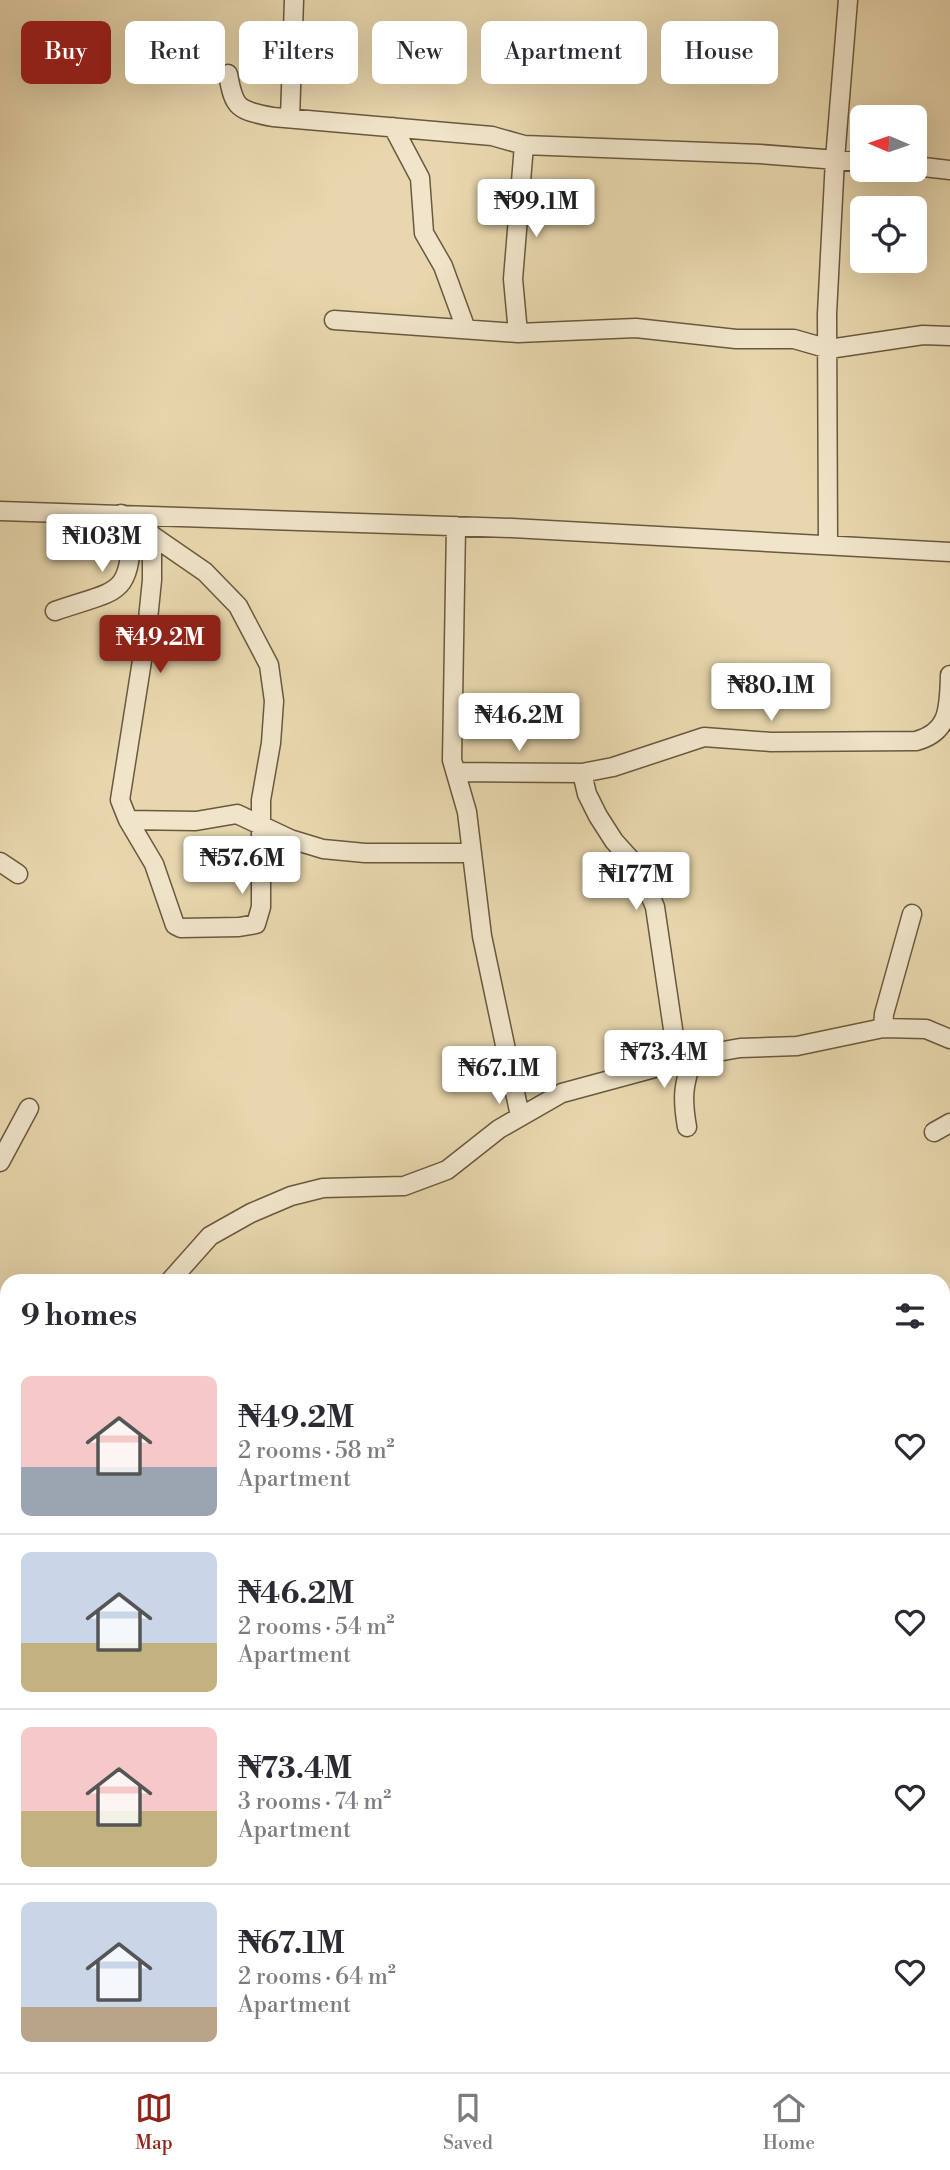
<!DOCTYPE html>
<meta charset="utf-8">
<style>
body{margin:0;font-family:"Libre Bodoni",serif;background:#f7f7f7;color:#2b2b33;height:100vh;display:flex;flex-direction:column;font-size:26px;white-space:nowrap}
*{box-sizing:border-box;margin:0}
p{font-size:23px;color:#7c7c81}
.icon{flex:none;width:38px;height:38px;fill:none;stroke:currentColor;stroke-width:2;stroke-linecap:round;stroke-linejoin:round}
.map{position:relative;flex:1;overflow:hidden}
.sheet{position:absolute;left:0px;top:1274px;width:950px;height:798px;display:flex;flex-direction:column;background:#fff;border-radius:21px 21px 0 0;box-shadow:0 7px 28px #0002}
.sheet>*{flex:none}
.guide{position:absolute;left:21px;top:21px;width:908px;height:63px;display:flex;gap:14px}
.needle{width:46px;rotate:272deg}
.controls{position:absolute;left:850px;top:105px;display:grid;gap:14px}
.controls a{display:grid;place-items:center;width:77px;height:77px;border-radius:10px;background:#fff;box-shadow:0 7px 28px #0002;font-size:35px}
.price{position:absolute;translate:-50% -60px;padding:0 16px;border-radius:7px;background:#fff;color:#222;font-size:23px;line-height:46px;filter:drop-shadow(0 2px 4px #0008)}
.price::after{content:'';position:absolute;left:50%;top:42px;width:21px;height:16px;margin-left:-10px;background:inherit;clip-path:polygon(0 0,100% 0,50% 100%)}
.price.selected{background:#8f2418;color:#fff}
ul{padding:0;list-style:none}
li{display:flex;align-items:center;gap:21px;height:175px;padding:0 21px}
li+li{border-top:2px solid #e1e1e2}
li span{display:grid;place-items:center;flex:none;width:196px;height:140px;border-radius:10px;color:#555}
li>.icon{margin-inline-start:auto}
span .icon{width:84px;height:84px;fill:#fffc;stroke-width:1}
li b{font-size:30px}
h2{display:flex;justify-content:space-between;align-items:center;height:84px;padding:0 21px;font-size:30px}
.chip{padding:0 24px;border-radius:10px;background:#fff;box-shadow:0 7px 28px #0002;font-size:24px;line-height:63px}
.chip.selected{background:#8f2418;color:#fff}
.tab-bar{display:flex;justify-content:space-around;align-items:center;height:98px;border-top:2px solid #e1e1e2;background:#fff;font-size:19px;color:#7c7c81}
.tab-bar a{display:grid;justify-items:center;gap:4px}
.tab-bar .selected{color:#8f2418}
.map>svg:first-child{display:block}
</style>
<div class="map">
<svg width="950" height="2072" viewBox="0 0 950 2072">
<rect width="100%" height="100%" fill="#e8d7ae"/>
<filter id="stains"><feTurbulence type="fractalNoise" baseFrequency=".00286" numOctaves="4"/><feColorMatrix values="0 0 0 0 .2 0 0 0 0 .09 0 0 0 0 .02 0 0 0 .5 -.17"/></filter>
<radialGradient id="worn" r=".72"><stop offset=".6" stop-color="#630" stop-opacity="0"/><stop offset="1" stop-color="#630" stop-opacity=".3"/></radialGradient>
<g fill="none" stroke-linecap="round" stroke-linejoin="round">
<defs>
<path id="minor" d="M228 74C234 109 238 110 273 117L492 136 524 145 760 154 863 162
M290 118 294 0
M393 127 420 178 424 233 443 266 466 329
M915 166 950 170
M334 320 518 333 636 328 736 339H794L829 349 923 335 950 336
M518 333 513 279 524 145
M0 511 512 528 950 552
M121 514 205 572 238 606 269 665 274 701 271 743 261 800V907L256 924 239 927 181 928 175 925 154 864 128 820 120 800 147 629 152 580V535
M456 526 452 760 467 812 482 936 520 1116
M828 545 827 314 835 159 848 0
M55 611C122 588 130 598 132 522
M456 772 582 773 613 767 704 737 771 742 916 741C950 732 949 707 950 675
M582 773 587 794 598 816 614 841 632 861 645 883 655 907 678 1063
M128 820 196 821 237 814 290 839 323 849 365 853H472
M0 862 18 874
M912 914 884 1014 883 1028 926 1029 950 1039
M687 1127C682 1098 683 1085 693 1058
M934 1132 950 1123
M0 1162 29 1108
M170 1281 210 1236 251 1213 291 1196 323 1188 404 1186 447 1170 499 1129 562 1093 706 1054 740 1048 797 1046 883 1028
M0 1432 7 1435
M943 1798 950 1783
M196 2065 197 2072
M484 2065 486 2072
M870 2065V2072"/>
<path id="tertiary" d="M943 1993 950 1994
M0 2070 42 2065"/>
<path id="trunk" d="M943 1492 950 1490
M943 1513 950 1512
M0 1851 7 1846"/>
</defs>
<use href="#minor" stroke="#6a593e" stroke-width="21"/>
<use href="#tertiary" stroke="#6a593e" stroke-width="26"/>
<use href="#trunk" stroke="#402f19" stroke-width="33"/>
<use href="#minor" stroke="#f0e5ca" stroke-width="18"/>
<use href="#tertiary" stroke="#f0e5ca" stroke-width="23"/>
<use href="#trunk" stroke="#e4bc77" stroke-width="30"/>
</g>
<rect width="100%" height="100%" filter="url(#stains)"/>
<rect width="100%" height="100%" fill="url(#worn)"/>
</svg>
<div class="controls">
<a><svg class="needle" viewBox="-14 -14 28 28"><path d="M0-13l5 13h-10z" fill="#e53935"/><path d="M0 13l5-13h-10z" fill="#7c7c81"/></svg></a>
<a><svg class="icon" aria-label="locate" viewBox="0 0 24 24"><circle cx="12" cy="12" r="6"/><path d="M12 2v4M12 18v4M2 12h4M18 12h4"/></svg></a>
</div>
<b class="price" style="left:536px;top:239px">₦99.1M</b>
<b class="price" style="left:102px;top:574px">₦103M</b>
<b class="price selected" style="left:160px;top:675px">₦49.2M</b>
<b class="price" style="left:771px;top:723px">₦80.1M</b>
<b class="price" style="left:519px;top:753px">₦46.2M</b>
<b class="price" style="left:242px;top:896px">₦57.6M</b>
<b class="price" style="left:636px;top:912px">₦177M</b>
<b class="price" style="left:664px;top:1090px">₦73.4M</b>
<b class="price" style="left:499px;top:1106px">₦67.1M</b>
<div class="guide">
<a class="chip selected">Buy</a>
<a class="chip">Rent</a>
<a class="chip">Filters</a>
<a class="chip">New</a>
<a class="chip">Apartment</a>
<a class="chip">House</a>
</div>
<section class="sheet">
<h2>9 homes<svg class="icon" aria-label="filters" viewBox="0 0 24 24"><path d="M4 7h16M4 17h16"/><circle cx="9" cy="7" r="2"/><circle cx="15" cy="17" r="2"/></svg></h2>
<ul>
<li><span style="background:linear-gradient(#f6c9c9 65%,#9aa5b1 0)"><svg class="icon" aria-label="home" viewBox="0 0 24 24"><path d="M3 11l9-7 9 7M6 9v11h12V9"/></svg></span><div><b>₦49.2M</b><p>2 rooms · 58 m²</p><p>Apartment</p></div><svg class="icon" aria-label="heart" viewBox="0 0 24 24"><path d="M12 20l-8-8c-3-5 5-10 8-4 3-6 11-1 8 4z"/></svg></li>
<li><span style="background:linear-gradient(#c9d6e8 65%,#c2b280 0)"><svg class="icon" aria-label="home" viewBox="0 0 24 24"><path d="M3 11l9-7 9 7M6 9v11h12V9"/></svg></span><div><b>₦46.2M</b><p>2 rooms · 54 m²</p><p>Apartment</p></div><svg class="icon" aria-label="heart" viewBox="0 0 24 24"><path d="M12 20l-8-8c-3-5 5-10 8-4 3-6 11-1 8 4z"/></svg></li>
<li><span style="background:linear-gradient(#f6c9c9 60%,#c2b280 0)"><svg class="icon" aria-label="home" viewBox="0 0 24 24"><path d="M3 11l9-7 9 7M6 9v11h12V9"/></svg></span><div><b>₦73.4M</b><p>3 rooms · 74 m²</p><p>Apartment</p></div><svg class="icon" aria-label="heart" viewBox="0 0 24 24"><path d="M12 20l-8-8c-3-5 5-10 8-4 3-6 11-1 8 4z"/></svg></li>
<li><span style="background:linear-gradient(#c9d6e8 75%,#b9a48a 0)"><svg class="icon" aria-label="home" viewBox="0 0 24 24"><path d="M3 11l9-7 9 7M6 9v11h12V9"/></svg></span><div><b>₦67.1M</b><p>2 rooms · 64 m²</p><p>Apartment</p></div><svg class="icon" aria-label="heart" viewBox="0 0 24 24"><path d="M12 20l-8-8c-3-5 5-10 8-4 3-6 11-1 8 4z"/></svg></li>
</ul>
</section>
</div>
<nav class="tab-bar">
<a class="selected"><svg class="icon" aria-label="map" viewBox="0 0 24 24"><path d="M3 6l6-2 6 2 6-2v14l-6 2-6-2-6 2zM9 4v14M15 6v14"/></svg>Map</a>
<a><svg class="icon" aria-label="saved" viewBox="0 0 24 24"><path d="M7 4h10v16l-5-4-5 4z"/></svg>Saved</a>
<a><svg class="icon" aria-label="home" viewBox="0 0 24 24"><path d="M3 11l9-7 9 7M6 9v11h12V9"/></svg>Home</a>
</nav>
